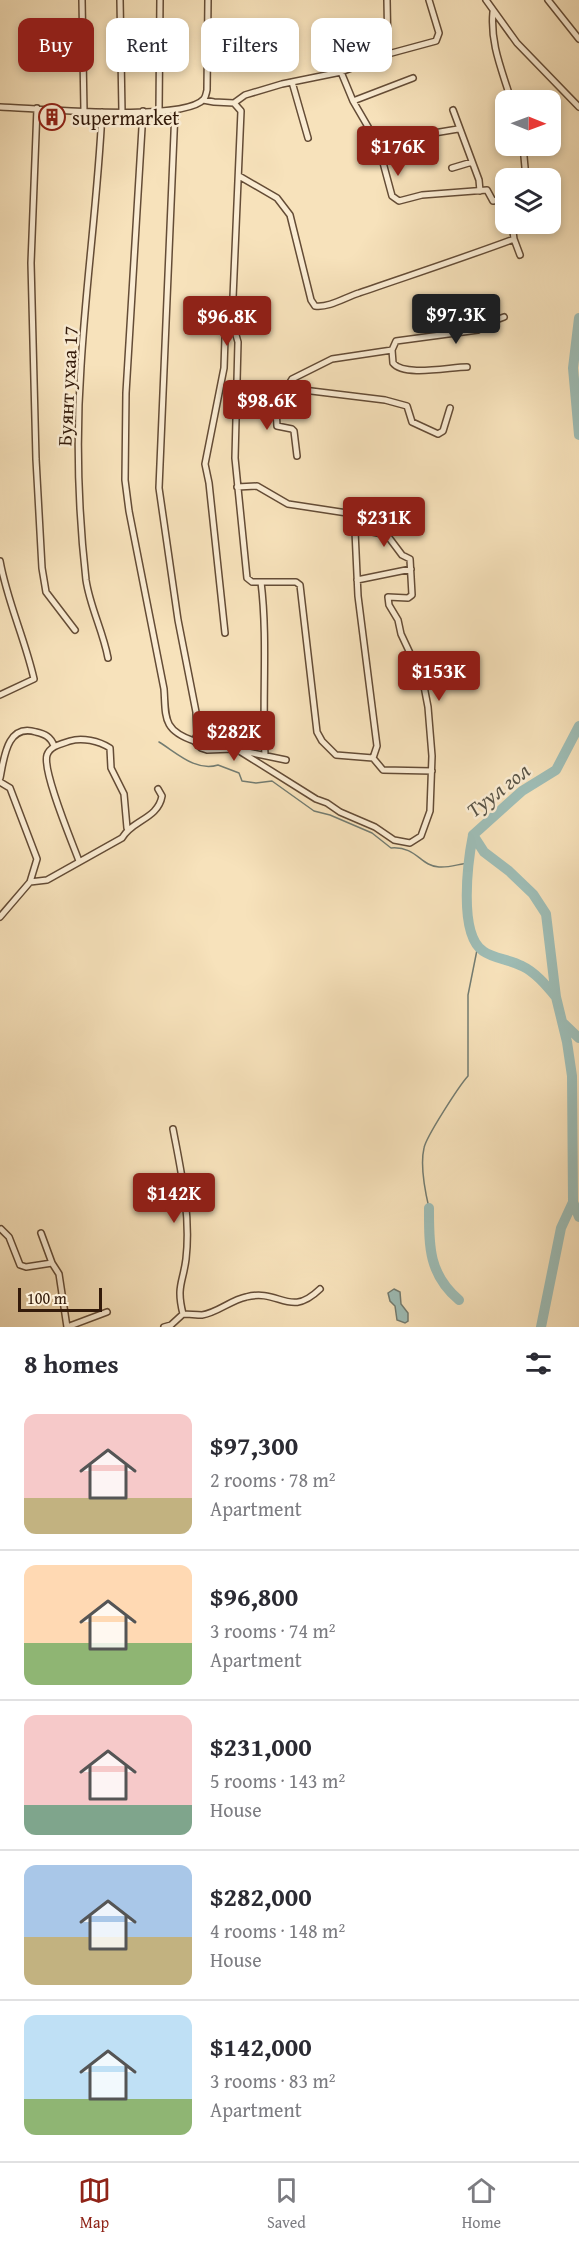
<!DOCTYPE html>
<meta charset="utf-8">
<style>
body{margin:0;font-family:"Gentium Book Plus",serif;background:#f2f2f3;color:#2b2b33;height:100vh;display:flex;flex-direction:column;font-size:22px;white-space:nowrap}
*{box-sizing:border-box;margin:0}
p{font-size:20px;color:#7c7c81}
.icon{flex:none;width:33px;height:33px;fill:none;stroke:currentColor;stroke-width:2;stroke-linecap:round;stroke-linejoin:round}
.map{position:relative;height:1327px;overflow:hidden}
.sheet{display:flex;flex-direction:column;background:#fff;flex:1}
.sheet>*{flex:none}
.top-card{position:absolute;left:18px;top:18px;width:543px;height:54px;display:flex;gap:12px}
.needle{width:39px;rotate:91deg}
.fabs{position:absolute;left:495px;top:90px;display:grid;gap:12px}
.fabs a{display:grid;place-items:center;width:66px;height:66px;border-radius:12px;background:#fff;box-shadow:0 3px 9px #0003;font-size:30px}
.scale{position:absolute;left:18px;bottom:15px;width:84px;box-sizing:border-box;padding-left:6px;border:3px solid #331a0a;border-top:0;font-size:16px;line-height:21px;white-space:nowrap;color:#331a0a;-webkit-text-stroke:4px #faecd3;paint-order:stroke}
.price{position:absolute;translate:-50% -51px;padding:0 14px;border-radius:6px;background:#8f2418;color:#fff;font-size:20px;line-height:39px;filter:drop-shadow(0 2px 3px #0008)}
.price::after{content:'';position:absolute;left:50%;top:36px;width:18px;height:14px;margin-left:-9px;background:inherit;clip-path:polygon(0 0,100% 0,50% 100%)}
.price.active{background:#222;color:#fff}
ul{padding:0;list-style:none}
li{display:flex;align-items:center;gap:18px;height:150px;padding:0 24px}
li+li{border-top:2px solid #e1e1e2}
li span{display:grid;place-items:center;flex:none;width:168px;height:120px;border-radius:12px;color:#555}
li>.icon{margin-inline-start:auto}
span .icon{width:72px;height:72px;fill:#fffc;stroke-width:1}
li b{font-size:26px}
h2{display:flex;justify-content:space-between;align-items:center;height:72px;padding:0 24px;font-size:26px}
.tag{padding:0 21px;border-radius:12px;background:#fff;box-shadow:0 3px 9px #0003;font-size:21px;line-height:54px}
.tag.active{background:#8f2418;color:#fff}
.tabs{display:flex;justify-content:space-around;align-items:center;height:84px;border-top:2px solid #e1e1e2;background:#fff;font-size:16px;color:#7c7c81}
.tabs a{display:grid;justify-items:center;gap:3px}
.tabs .active{color:#8f2418}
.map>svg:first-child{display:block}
</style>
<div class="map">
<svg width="579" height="1327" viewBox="0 0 579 1327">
<rect width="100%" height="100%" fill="#f7e2bb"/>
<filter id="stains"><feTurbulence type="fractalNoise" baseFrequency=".00333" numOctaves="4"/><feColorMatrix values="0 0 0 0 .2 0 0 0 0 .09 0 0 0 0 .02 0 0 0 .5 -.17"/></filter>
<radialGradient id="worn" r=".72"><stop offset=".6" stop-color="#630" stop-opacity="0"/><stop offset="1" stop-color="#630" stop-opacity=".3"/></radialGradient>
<path fill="#9ebdb6" stroke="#737c71" stroke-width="1.5" d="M394 1289 400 1292 401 1304 408 1313V1321L405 1323 397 1320 395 1306 390 1301 388 1293Z"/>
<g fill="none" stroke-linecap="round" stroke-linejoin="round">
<path stroke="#737c71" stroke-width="1.5" d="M159 742C177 753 196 772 218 765L239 773 242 781 256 783 272 781 314 811 330 815 372 833 391 848C417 846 420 866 439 867 448 868 459 864 468 863
M429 1208C425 1191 420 1165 424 1148 426 1137 459 1086 468 1076V995L478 945"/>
<path stroke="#9ebdb6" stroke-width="10" d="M579 318 573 368 579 435
M579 726 556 770 522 791 473 835 484 852 509 871 533 894 546 914 556 997 567 1042 572 1076 573 1202 579 1217
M473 835C468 860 458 934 483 951 494 959 509 959 522 966 535 972 546 985 556 997
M563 1023 579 1038
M429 1208C429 1245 428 1274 459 1300
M541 1327 561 1228 573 1202"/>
<defs>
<path id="street" d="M82 0 84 111
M120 0 122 112
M387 0 388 54
M486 0 517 43 579 107
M548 0 579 39
M493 12C490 44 502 70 511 100
M341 72 353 101 378 144 392 196 399 201 422 195 487 190 493 201 506 199
M292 82 308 138
M203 100 214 102 234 103 241 111 232 321 238 342 235 458 247 578 252 582H296L300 585 317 732 322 741 336 755 373 758 383 770 432 771
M353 101 413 78
M234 103 245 95 282 84 341 72 388 54 436 41 439 33 429 0
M0 107C35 108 183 123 204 99 206 96 206 94 207 90L208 0
M37 108 31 263 36 459 42 568 46 592 75 630
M453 110 479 180 480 191
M143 111 126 393 125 480 129 511 164 689C166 717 162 730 194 741L197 735 196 712 178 620 159 488 175 110
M159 111 160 0
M102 112C98 197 86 281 81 366 76 437 78 509 86 580 90 607 103 631 108 658
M434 133 458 129
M523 146 526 178
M452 168 472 162
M239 176 277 198 290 215 311 300 315 306C329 308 346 297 359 293 411 275 463 258 514 239
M512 224 514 239 520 255
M467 367C450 367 404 377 393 363L392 350 396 341 478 330 488 323 504 317
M288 385 295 389 385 400 407 406 412 422 438 434 443 431 450 408
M275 392 277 426 292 429 294 431 297 456
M237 396C254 394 284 397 292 379L332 359 392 350
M237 487 257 486 288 504 347 513 355 531 358 596 377 746 373 758
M0 561C7 601 25 639 34 679L0 695
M357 580 411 569
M261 582C268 639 262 697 265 755
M225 633 209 483 205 464 224 368 225 338 232 321
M194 741 201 748 207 750 233 749 286 760
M241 752 316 799 327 803 340 812 375 827 394 840 410 843 421 836 430 811 432 756 428 707 423 681 401 634 398 620 389 605 388 597 408 598 412 595 410 559 402 555 387 535 353 528
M0 778C4 758 7 723 36 732 45 734 51 737 54 746
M0 782 10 788 37 859 30 882 0 917
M79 861C72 842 42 771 47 755 50 746 61 744 70 741 82 737 99 741 110 748L111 768 124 794 127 828
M30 882 47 880 122 838C132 820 158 819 162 796L158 789
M173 1129C181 1171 191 1215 186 1259 183 1283 176 1286 183 1314
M1 1229 9 1237 20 1265 26 1267 52 1263 59 1274 67 1327
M41 1233 52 1263
M67 1327 107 1312
M164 1327 171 1325 183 1314C189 1314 196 1315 202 1315 217 1313 231 1300 246 1297 280 1288 289 1319 320 1289"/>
</defs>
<use href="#street" stroke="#644c36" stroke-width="8"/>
<use href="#street" stroke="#faecd3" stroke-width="5"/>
</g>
<defs>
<symbol id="building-ring" viewBox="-11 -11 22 22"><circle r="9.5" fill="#faecd3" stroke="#8f2418" stroke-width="1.5"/><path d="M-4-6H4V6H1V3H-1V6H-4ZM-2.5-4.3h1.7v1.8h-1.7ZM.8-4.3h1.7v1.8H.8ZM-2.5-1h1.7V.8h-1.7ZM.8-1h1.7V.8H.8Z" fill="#8f2418"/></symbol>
</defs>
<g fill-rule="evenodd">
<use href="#building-ring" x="37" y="102" width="30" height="30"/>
</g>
<g text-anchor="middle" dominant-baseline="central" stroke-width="5" stroke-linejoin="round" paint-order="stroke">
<g font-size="20" fill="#331a0a" stroke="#faecd3" text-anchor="start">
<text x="72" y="117">supermarket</text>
</g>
<g font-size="20" fill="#331a0a" stroke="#faecd3">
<text transform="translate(67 386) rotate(-87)">Буянт ухаа 17</text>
</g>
<g font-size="21" font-style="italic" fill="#585346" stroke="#faecd3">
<text transform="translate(498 790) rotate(-38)">Туул гол</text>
</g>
</g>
<rect width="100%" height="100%" filter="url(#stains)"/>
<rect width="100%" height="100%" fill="url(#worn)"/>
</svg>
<div class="fabs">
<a><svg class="needle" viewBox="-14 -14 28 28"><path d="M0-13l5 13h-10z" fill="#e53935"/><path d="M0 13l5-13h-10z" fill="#7c7c81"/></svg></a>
<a><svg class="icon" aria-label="layers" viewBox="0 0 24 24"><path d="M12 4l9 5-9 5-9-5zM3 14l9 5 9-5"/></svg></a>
</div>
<div class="scale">100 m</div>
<b class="price" style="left:398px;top:177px">$176K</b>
<b class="price active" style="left:456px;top:345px">$97.3K</b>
<b class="price" style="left:227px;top:347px">$96.8K</b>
<b class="price" style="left:267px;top:431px">$98.6K</b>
<b class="price" style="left:384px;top:548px">$231K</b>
<b class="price" style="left:439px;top:702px">$153K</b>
<b class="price" style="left:234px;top:762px">$282K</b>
<b class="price" style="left:174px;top:1224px">$142K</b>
<div class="top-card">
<a class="tag active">Buy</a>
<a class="tag">Rent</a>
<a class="tag">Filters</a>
<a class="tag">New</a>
</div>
</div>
<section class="sheet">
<h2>8 homes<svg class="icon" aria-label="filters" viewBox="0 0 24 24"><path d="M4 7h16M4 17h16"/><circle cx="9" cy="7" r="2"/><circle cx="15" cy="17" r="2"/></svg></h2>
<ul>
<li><span style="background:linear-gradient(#f6c9c9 70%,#c2b280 0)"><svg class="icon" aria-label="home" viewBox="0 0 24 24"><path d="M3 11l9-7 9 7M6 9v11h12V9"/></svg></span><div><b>$97,300</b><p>2 rooms · 78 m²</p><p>Apartment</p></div></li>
<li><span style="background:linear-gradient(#ffd9b3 65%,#8fb573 0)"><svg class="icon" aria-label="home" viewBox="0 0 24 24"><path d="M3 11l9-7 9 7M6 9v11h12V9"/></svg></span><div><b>$96,800</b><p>3 rooms · 74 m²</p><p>Apartment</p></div></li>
<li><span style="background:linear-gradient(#f6c9c9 75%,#7fa58c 0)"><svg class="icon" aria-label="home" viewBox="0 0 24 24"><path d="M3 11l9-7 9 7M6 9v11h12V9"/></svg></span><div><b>$231,000</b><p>5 rooms · 143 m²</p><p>House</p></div></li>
<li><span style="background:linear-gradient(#a9c7e8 60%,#c2b280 0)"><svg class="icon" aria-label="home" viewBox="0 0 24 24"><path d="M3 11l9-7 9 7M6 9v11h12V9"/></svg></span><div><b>$282,000</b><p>4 rooms · 148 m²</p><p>House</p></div></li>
<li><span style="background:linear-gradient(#bfe0f5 70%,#8fb573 0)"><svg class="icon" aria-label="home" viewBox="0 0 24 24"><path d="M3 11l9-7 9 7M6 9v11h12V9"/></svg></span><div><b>$142,000</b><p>3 rooms · 83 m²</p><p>Apartment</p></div></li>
</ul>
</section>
<nav class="tabs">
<a class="active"><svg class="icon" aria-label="map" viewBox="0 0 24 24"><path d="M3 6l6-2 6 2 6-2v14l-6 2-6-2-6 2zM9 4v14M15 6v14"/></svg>Map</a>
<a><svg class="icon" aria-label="saved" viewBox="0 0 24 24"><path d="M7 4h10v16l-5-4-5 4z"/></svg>Saved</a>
<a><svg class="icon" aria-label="home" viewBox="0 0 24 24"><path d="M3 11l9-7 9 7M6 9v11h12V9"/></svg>Home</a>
</nav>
